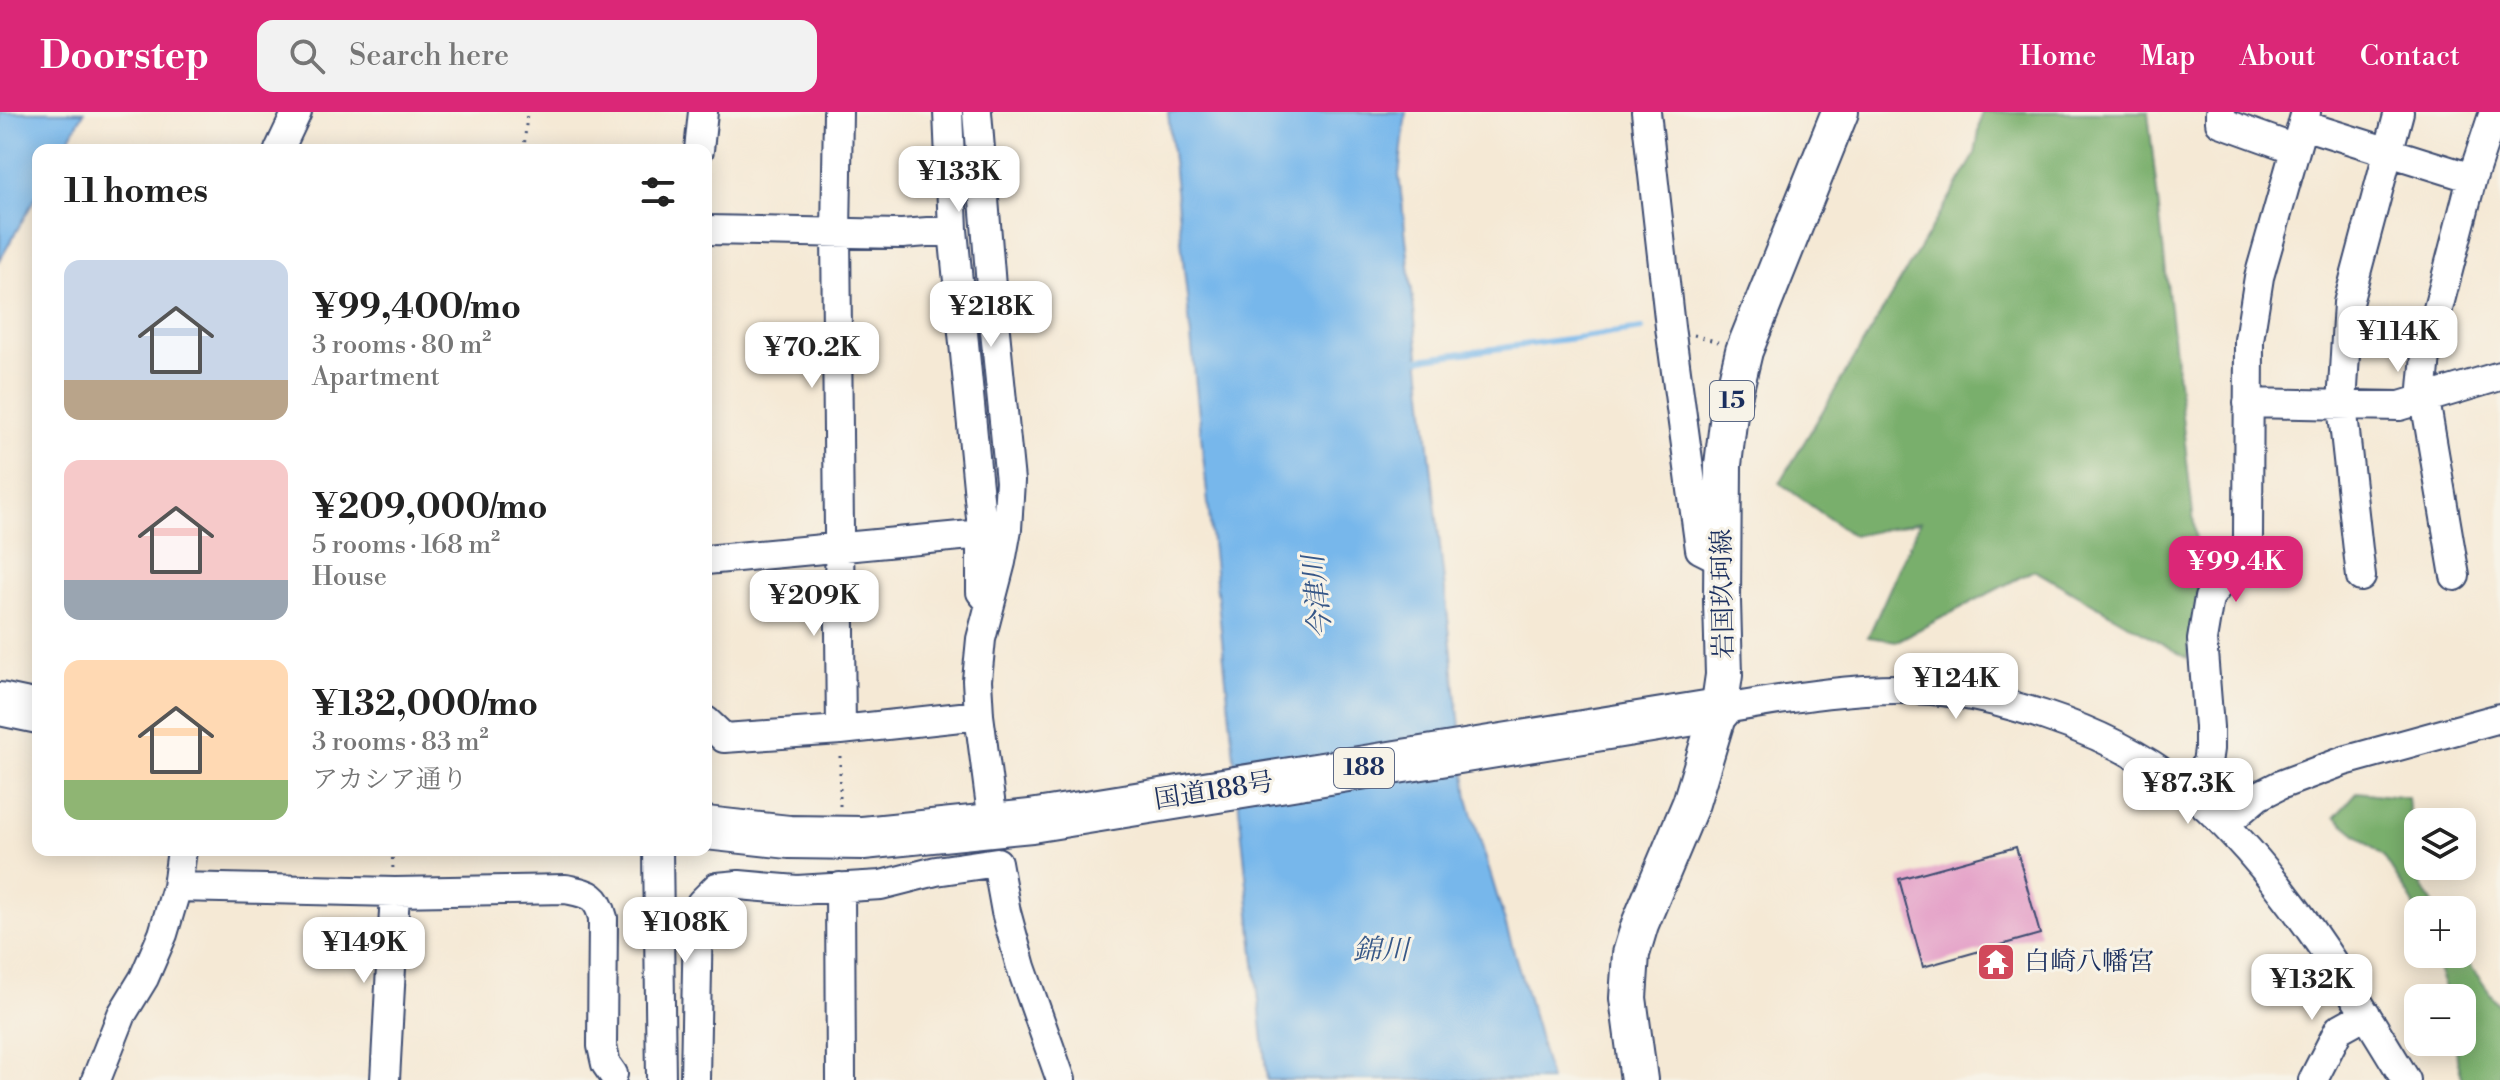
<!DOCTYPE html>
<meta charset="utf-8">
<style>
body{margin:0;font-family:"Libre Bodoni","Noto Serif JP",serif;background:#f2f2f2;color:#222;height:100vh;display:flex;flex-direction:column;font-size:30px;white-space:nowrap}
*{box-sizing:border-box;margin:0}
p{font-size:26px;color:#767676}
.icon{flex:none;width:44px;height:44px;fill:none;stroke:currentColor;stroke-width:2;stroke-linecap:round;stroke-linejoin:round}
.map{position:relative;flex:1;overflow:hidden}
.details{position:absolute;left:32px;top:32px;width:680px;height:712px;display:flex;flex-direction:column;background:#fff;border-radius:16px;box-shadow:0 4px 20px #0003}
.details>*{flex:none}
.tools{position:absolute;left:2404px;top:696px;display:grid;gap:16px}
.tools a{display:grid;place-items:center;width:72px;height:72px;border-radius:16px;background:#fff;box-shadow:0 4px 20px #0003;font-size:40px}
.price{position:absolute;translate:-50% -68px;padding:0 18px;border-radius:16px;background:#fff;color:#222;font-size:26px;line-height:52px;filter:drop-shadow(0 2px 4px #0008)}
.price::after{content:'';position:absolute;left:50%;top:48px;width:24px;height:18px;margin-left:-12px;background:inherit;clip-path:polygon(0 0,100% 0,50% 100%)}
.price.current{background:#db2777;color:#fff}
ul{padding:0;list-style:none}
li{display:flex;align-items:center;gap:24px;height:200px;padding:0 32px}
li span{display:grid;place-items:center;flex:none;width:224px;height:160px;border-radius:16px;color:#555}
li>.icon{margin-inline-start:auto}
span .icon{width:96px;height:96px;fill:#fffc;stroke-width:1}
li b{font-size:34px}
h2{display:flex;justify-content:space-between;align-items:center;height:96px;padding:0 32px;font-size:34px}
header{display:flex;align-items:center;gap:48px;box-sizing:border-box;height:112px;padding:0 40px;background:#db2777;color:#fff}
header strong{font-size:38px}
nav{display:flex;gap:44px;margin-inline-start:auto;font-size:28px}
.search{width:560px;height:72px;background:#f2f2f2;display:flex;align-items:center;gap:20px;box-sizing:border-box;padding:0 28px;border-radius:16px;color:#767676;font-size:30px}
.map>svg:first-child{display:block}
</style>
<header>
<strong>Doorstep</strong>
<div class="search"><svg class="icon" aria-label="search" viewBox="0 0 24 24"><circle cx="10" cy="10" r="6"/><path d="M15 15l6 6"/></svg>Search here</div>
<nav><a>Home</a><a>Map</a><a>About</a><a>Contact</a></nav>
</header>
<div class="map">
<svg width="2500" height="968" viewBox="0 0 2500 968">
<rect width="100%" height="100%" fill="#f7f3e8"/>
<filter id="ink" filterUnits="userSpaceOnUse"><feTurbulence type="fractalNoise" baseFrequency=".0125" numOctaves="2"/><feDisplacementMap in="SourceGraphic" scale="16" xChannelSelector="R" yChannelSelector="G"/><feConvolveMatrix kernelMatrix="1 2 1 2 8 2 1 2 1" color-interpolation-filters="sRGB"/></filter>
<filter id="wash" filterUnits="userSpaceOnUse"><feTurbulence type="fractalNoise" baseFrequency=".006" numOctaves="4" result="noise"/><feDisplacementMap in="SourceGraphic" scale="32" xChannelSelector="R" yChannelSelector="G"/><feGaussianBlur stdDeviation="1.8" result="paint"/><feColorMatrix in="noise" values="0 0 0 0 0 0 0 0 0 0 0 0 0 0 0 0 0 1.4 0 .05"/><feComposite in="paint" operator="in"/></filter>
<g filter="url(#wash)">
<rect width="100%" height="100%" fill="#f5e9d5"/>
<path fill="#79af6c" stroke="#4a6f65" stroke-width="2" d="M1982 0H2148L2200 465 2187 546 2034 458 1897 529 1868 525 1920 410 1853 424 1780 371 1975 43Z
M2357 680 2408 686 2415 761 2436 798H2418V805L2413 791 2384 745 2335 705Z
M2432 842H2462L2500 895V968H2463L2457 947 2456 930H2462V886H2449Z"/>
<path fill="#77b7eb" stroke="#4973a4" stroke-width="2" d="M0 0H84L63 38H38V81L0 148Z
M1168 0H1406L1399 63 1468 687 1537 917 1550 968H1267Z"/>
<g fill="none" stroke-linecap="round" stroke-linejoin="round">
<path stroke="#77b7eb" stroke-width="6" d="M1419 247 1642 217"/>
</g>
<g id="blocks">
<path fill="#e5a4c9" d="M2016 735 2040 822 1923 855 1899 767Z"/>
</g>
</g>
<g filter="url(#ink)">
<use href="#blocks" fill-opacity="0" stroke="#3c4b70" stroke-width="2"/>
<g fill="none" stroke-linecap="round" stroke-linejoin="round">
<defs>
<path id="minor" d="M838 0 836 121 841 618
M948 0 953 118 981 406V480L987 487
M977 0 993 199 1010 369 1007 417 1001 450 981 527 977 568 979 603 991 695
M1646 0 1670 215 1700 437 1722 448
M2220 0V10L2295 37
M2303 13 2472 66
M279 38 297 0
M699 38 703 0
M706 118 902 122 953 118
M2248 291 2400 294 2500 264
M706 448 971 423 982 424
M2455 464 2423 276 2426 243 2472 66 2494 0
M2361 465 2342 293 2348 191 2399 0
M1719 598C1788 586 1860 573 1931 578 1969 581 2007 592 2043 603 2092 619 2142 643 2183 675 2207 693 2228 716 2248 738 2310 808 2357 888 2406 968
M706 609 724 626 841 618 979 603
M2186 677 2207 651 2209 637V615L2202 528 2209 486 2244 438 2248 426 2249 228 2259 165 2306 0
M2225 712 2258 684 2280 673 2344 649 2500 606
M658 738 661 968
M177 775 395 780 566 777C588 782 597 782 603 806L602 934 606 952 613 962
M840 775 841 968
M96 968 122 902 144 866 163 822 177 775 182 738
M385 968 395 780
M695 968 698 801 701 791 717 775 739 773 797 778 881 773 936 759 997 750 1006 800 1021 855 1061 968
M2313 968 2339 917 2366 902"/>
<path id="major" d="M1639 968 1628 886 1631 842 1640 812 1691 691 1719 598 1724 563 1722 489 1723 353 1729 302 1744 239 1840 0"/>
<path id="highway" d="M0 592 38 600
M706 716 789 725 863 726 1031 709 1719 598"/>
</defs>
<use href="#minor" stroke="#3c4b70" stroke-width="32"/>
<use href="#major" stroke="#3c4b70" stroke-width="40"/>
<use href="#highway" stroke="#3c4b70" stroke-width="46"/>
<path stroke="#3c4b70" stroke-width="3" stroke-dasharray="2 6" stroke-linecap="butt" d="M524 38 527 0
M1694 223 1718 230
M840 694V641
M392 738 393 758"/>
<use href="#minor" stroke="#fff" stroke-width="28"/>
<use href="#major" stroke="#fff" stroke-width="36"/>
<use href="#highway" stroke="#fff" stroke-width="42"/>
</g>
</g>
<defs>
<symbol id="temple-square" viewBox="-11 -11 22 22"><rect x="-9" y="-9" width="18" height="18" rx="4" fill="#d1495b" stroke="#f7f3e8"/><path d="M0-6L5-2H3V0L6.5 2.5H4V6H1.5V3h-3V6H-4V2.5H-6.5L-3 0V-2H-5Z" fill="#fff"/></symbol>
</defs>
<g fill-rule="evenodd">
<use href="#temple-square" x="1974" y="828" width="44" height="44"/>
</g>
<g text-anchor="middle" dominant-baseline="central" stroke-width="6" stroke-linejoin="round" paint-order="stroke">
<g fill="#f7f3e8" stroke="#5d6a87" stroke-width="2">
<rect x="1710" y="269" width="44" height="40" rx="6"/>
<rect x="1334" y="636" width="60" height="40" rx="6"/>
</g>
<g font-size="24" font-weight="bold" fill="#1b2f5e">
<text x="1732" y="289">15</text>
<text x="1364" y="656">188</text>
</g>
<g font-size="26" fill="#1b2f5e" stroke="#f7f3e8">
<text transform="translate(1723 482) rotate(-91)">岩国玖珂線</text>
<text transform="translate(1214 679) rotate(-9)">国道188号</text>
</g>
<g font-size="26" fill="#1b2f5e" stroke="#f7f3e8" text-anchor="start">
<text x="2024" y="850">白崎八幡宮</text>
</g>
<g font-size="28" font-style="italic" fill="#375888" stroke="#f7f3e8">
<text transform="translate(1318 485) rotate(-96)">今津川</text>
<text x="1381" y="838">錦川</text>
</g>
</g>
</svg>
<div class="tools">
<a><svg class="icon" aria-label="layers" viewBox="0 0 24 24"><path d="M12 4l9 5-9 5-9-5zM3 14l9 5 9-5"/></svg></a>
<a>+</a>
<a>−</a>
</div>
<b class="price" style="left:959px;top:102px">¥133K</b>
<b class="price" style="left:991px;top:237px">¥218K</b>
<b class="price" style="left:2398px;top:262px">¥114K</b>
<b class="price" style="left:812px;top:278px">¥70.2K</b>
<b class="price current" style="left:2236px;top:492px">¥99.4K</b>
<b class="price" style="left:814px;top:526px">¥209K</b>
<b class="price" style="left:1956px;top:609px">¥124K</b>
<b class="price" style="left:2188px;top:714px">¥87.3K</b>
<b class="price" style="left:685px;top:853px">¥108K</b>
<b class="price" style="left:364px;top:873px">¥149K</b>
<b class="price" style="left:2312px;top:910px">¥132K</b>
<section class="details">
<h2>11 homes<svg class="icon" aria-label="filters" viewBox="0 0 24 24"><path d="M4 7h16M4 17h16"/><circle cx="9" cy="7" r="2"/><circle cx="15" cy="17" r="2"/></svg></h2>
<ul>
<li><span style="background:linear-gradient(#c9d6e8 75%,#b9a48a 0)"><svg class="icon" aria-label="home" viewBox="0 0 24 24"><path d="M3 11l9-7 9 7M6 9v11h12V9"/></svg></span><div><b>¥99,400/mo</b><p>3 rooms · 80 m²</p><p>Apartment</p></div></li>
<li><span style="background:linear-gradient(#f6c9c9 75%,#9aa5b1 0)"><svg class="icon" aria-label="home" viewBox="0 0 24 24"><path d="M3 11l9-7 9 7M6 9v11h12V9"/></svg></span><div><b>¥209,000/mo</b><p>5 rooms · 168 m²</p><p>House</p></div></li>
<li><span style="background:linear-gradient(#ffd9b3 75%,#8fb573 0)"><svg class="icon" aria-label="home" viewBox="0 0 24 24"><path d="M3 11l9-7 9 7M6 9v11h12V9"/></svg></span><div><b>¥132,000/mo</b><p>3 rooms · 83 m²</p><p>アカシア通り</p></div></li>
</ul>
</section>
</div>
